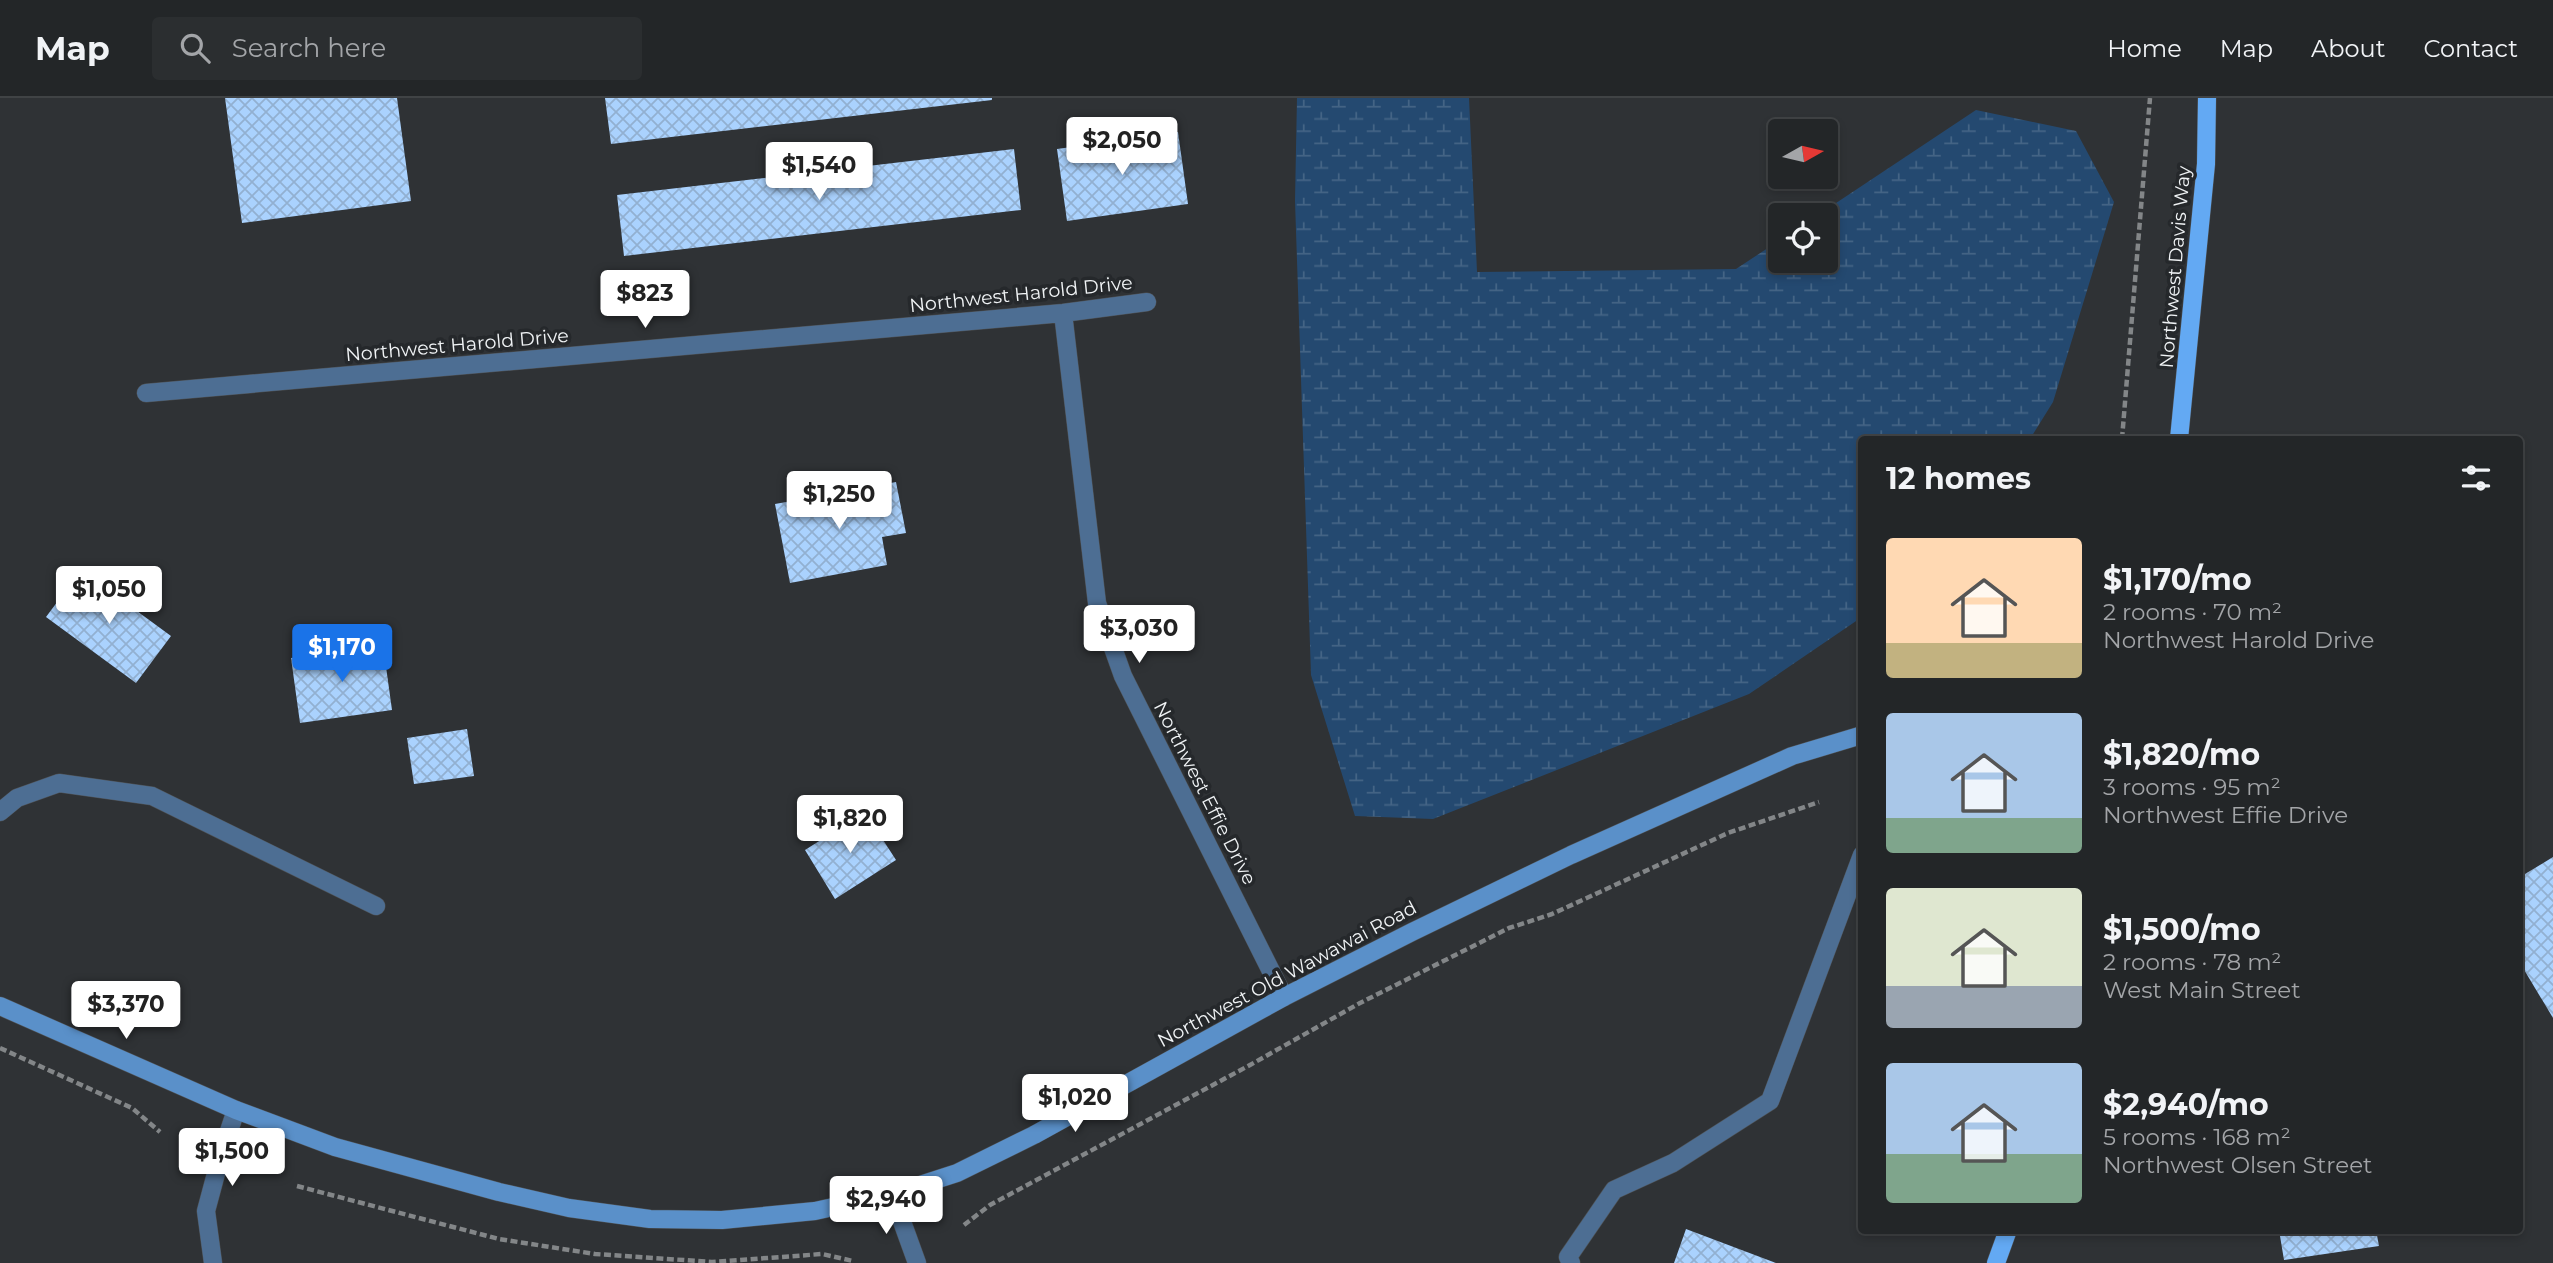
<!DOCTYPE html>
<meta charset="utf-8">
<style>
body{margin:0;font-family:Montserrat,sans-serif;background:#2b2e30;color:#f1f3f6;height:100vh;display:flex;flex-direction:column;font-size:26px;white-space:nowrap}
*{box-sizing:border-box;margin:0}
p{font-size:23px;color:#a3a5a8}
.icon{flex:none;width:38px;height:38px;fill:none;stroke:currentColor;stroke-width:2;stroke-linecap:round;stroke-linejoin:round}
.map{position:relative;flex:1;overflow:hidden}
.drawer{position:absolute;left:1858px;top:338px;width:665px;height:798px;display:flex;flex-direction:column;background:#232628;border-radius:7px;box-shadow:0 4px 10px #0003,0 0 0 2px #404345}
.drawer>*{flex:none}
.needle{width:46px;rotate:82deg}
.fabs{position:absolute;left:1768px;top:21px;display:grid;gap:14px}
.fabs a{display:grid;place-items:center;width:70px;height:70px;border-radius:7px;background:#232628;box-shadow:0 4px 10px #0003,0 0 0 2px #404345;font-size:35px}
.price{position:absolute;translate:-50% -60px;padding:0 16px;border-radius:7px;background:#fff;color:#222;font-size:23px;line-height:46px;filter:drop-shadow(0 2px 4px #0008)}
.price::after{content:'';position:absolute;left:50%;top:42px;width:21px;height:16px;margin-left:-10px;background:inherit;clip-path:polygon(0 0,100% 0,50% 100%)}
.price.on{background:#1a73e8;color:#fff}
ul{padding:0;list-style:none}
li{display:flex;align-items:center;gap:21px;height:175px;padding:0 28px}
li span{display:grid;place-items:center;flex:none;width:196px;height:140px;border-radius:7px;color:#555}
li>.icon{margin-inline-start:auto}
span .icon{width:84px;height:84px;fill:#fffc;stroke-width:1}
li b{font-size:30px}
h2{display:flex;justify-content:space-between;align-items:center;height:84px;padding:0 28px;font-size:30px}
header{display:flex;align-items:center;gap:42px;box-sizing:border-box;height:98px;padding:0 35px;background:#232628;border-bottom:2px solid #404345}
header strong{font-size:33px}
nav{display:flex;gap:38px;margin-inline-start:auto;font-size:24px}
.search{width:490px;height:63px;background:#2b2e30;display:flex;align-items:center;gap:18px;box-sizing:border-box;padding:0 24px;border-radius:7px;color:#a3a5a8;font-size:26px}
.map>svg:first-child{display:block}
</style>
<header>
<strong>Map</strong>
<div class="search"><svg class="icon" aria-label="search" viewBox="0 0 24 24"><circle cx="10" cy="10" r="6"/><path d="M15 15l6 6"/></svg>Search here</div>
<nav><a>Home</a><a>Map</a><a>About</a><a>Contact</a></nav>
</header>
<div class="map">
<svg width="2553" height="1165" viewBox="0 0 2553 1165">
<defs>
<pattern id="wetland-marsh" width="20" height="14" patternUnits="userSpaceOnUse" patternTransform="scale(1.75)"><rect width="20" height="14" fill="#244970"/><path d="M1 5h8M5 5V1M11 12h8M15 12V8" fill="none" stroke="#446485"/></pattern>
<pattern id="building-cross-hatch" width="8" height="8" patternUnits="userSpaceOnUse" patternTransform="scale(1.75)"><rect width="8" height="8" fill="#aad2fe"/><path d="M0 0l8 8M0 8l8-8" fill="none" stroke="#92b0d1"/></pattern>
</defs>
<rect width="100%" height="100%" fill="#2f3235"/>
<path fill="url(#wetland-marsh)" d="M1297 0H1469L1477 174 1736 171 1780 142V163H1825V117H1818L1976 12 2076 33 2114 104 2053 304 2030 341H1862V519L1749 596 1433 721 1355 718 1311 577 1295 103Z"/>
<path fill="url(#building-cross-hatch)" d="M225 0H397L411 103 242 125Z
M605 0H992V2L611 46Z
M1178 34 1188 106 1067 123 1057 51Z
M1014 51 1021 112 624 158 617 97Z
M896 384 906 435 882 439 887 467 790 485 775 406Z
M81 472 171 538 136 585 46 519Z
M383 547 392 612 300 625 291 560Z
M467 631 474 678 414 686 407 640Z
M865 714 896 762 835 801 805 752Z
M2553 759V920L2520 865V779Z
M1686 1131 1776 1165H1674Z
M2279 1132H2376L2379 1148 2284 1162Z"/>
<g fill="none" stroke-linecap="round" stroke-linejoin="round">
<defs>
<path id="service" d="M0 714 17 700 59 685 152 698 376 808
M1571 1165 1568 1159 1614 1092 1673 1065 1770 1003 1862 757"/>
<path id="minor" d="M1063 215 1097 505 1123 578 1284 899
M146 295 1063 215 1147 204
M892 1096 917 1165"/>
<path id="tertiary" d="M213 1165 206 1113 221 1057 236 1012"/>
<path id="secondary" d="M0 908 236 1012 335 1049 499 1094 569 1110 650 1121 722 1122 815 1113 892 1096 957 1075 1034 1037 1284 899 1412 834 1571 757 1792 658 1862 637"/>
<path id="primary" d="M2179 341 2206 66 2207 0
M1996 1165 2008 1132"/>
</defs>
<use href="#service" stroke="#4e5154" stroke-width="19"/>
<use href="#minor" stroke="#4e5154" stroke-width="19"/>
<use href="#tertiary" stroke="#4e5154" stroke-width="19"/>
<use href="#secondary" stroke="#4e5154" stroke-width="19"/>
<use href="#primary" stroke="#4e5154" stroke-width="19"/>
<path stroke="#838688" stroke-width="4.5" stroke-dasharray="7 3.5" stroke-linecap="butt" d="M2122 341 2150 0
M0 950 132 1010 160 1034
M297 1088 499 1141 595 1156 712 1164 822 1156 853 1163
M964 1127 990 1107 1250 967 1360 905 1509 830 1552 816 1728 735 1819 704"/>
<use href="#service" stroke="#4d6e93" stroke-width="18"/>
<use href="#minor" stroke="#4d6e93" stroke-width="18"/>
<use href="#tertiary" stroke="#4d6e93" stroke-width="18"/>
<use href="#secondary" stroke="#5a90c9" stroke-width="18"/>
<use href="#primary" stroke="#63a9f3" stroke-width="18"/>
</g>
<g text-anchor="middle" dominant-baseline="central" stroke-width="7" stroke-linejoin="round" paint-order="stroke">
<g font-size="19" fill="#f0f3f5" stroke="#25282b">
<text transform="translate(2175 169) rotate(-85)">Northwest Davis Way</text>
<text transform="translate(1021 196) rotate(-6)">Northwest Harold Drive</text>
<text transform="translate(457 247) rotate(-5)">Northwest Harold Drive</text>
<text transform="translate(1205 695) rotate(63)">Northwest Effie Drive</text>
<text transform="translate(1287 876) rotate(-28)">Northwest Old Wawawai Road</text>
</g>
</g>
</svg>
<div class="fabs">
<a><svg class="needle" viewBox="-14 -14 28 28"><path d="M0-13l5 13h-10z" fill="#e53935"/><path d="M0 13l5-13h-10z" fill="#a3a5a8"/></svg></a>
<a><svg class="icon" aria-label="locate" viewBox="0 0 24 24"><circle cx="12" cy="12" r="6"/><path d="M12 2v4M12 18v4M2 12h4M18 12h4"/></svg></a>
</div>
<b class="price" style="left:1122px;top:79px">$2,050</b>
<b class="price" style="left:819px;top:104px">$1,540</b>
<b class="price" style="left:645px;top:232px">$823</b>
<b class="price" style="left:839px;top:433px">$1,250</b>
<b class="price" style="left:109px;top:528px">$1,050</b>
<b class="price" style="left:1139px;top:567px">$3,030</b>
<b class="price on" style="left:342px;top:586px">$1,170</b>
<b class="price" style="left:850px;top:757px">$1,820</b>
<b class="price" style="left:126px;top:943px">$3,370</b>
<b class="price" style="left:1075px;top:1036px">$1,020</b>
<b class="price" style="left:232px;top:1090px">$1,500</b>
<b class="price" style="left:886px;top:1138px">$2,940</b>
<section class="drawer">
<h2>12 homes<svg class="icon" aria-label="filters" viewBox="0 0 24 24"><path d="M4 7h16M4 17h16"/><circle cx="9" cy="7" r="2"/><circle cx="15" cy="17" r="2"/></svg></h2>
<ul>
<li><span style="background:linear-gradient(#ffd9b3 75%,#c2b280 0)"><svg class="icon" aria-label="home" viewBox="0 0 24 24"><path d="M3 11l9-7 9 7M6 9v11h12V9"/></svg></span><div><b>$1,170/mo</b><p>2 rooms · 70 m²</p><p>Northwest Harold Drive</p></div></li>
<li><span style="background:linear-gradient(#a9c7e8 75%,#7fa58c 0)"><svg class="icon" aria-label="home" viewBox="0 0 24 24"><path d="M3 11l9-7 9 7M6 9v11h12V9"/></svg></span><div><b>$1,820/mo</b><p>3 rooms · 95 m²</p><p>Northwest Effie Drive</p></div></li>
<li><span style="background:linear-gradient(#dfe7d0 70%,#9aa5b1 0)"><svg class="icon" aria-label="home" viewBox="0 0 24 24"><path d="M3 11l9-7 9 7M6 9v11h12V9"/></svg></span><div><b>$1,500/mo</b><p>2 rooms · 78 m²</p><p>West Main Street</p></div></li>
<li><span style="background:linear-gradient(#a9c7e8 65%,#7fa58c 0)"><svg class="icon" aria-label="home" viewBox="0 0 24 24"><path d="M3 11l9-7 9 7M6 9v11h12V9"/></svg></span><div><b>$2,940/mo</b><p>5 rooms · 168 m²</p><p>Northwest Olsen Street</p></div></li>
</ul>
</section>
</div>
